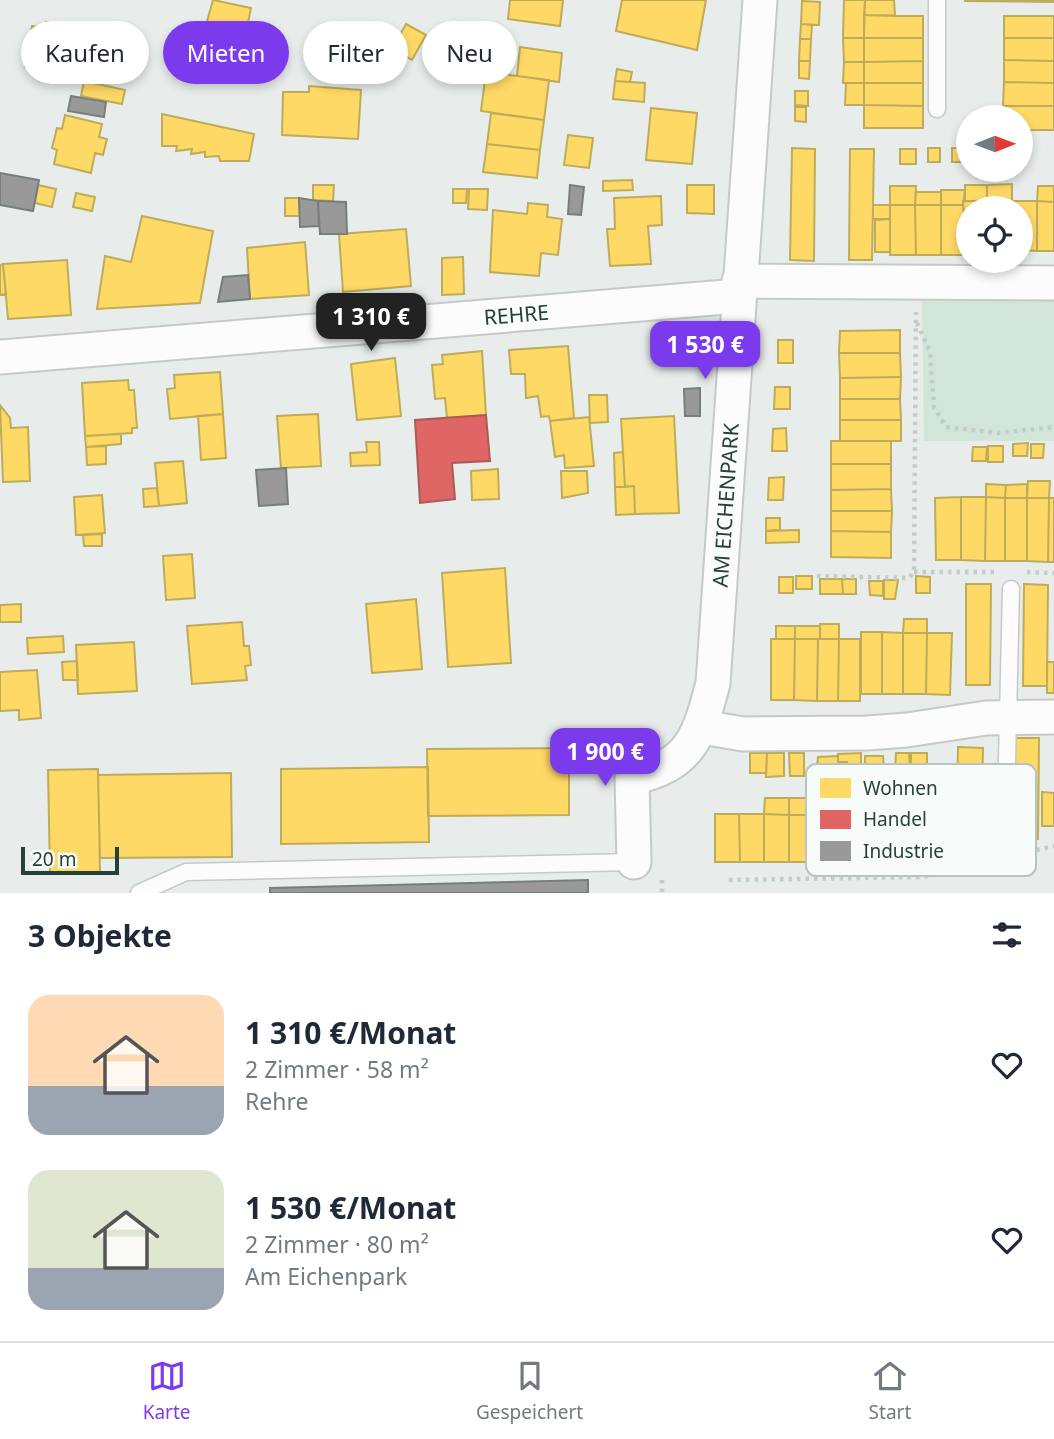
<!DOCTYPE html>
<html lang="de">
<meta charset="utf-8">
<style>
body{margin:0;font-family:"Noto Sans",sans-serif;background:#f2f2f3;color:#1f2937;height:100vh;display:flex;flex-direction:column;font-size:26px;white-space:nowrap}
*{box-sizing:border-box;margin:0}
p{font-size:23px;color:#747a83}
.icon{flex:none;width:38px;height:38px;fill:none;stroke:currentColor;stroke-width:2;stroke-linecap:round;stroke-linejoin:round}
.map{position:relative;height:893px;overflow:hidden}
.sheet{display:flex;flex-direction:column;background:#fff;flex:1}
.sheet>*{flex:none}
.banner{position:absolute;left:21px;top:21px;width:700px;height:63px;display:flex;gap:14px}
.needle{width:46px;rotate:89deg}
.fabs{position:absolute;left:956px;top:105px;display:grid;gap:14px}
.fabs a{display:grid;place-items:center;width:77px;height:77px;border-radius:50%;background:#fff;box-shadow:0 4px 10px #0003;font-size:35px}
.scale{position:absolute;left:21px;bottom:18px;width:98px;box-sizing:border-box;padding-left:7px;border:4px solid #24423a;border-top:0;font-size:19px;line-height:24px;white-space:nowrap;color:#24423a;-webkit-text-stroke:5px #f7fbf9;paint-order:stroke}
.price{position:absolute;translate:-50% -60px;padding:0 16px;border-radius:14px;background:#7c3aed;color:#fff;font-size:23px;line-height:46px;filter:drop-shadow(0 2px 4px #0008)}
.price::after{content:'';position:absolute;left:50%;top:42px;width:21px;height:16px;margin-left:-10px;background:inherit;clip-path:polygon(0 0,100% 0,50% 100%)}
.price.selected{background:#222;color:#fff}
ul{padding:0;list-style:none}
li{display:flex;align-items:center;gap:21px;height:175px;padding:0 28px}
li span{display:grid;place-items:center;flex:none;width:196px;height:140px;border-radius:21px;color:#555}
li>.icon{margin-inline-start:auto}
span .icon{width:84px;height:84px;fill:#fffc;stroke-width:1}
li b{font-size:30px}
h2{display:flex;justify-content:space-between;align-items:center;height:84px;padding:0 28px;font-size:30px}
.tag{padding:0 24px;border-radius:32px;background:#fff;box-shadow:0 4px 10px #0003;font-size:24px;line-height:63px}
.tag.selected{background:#7c3aed;color:#fff}
.menu{display:flex;justify-content:space-around;align-items:center;height:98px;border-top:2px solid #e0e1e3;background:#fff;font-size:19px;color:#747a83}
.menu a{display:grid;justify-items:center;gap:4px}
.menu .selected{color:#7c3aed}
.map>svg:first-child{display:block}
</style>
<div class="map">
<svg width="1054" height="893" viewBox="0 0 1054 893">
<rect width="100%" height="100%" fill="#e8edeb"/>
<path fill="#d1e6d8" d="M1054 299V441H924L922 300Z"/>
<path fill="#ffd966" stroke="#bdac59" stroke-width="2" d="M213 0 251 8 237 77 174 66 182 27 204 32Z
M510 0H563L560 26 508 19Z
M622 0H706L697 50 616 31Z
M844 0H865L864 38H843Z
M865 0H894L895 16 864 15Z
M965 0H1054V2L965 1Z
M802 1 820 2 819 25 801 24Z
M864 15 923 16V38H864Z
M1004 16H1054V38H1004Z
M46 22 92 30 91 33 101 35 97 72 69 67 67 75 25 67 32 26 45 28Z
M406 24 426 35 412 60 392 49Z
M801 24 812 25 811 39H800Z
M843 38H864V62H844Z
M864 38H923V61L864 62Z
M1004 38H1054V61L1004 60Z
M800 39H811L810 61H799Z
M520 47 562 53 559 82 517 76Z
M1004 60 1054 61V83L1004 82Z
M799 61H810L809 79 799 78Z
M923 61V83H864V62Z
M844 62H864V83H843Z
M617 69 632 72 630 82 615 81Z
M486 72 549 80 544 120 481 111Z
M84 81 125 90 122 104 81 96Z
M615 81 645 83 644 102 613 99Z
M1004 82 1054 83V106H1003Z
M846 83H864V105H845Z
M864 83H923V106L864 105Z
M309 86 361 90 358 139 282 135 283 92H309Z
M795 91H808V106L795 105Z
M864 105 923 106V128H864Z
M1003 106H1054V130H1020V117H1003Z
M795 107H806V122L795 121Z
M651 108 697 113 692 164 646 160Z
M491 113 544 120 540 150 487 144Z
M162 114 254 134 249 161H220L219 156 205 157V152L191 154 192 149 176 151 177 146H162Z
M65 115 102 124 99 137 107 139 103 155 95 153 91 173 54 164 57 150 52 148 57 128 62 129Z
M568 135 593 138 589 168 564 165Z
M487 144 540 150 537 178 483 172Z
M792 148 815 149 814 261 790 260Z
M928 148H940V162H928Z
M952 148H968V162H952Z
M850 149H874L872 260H849Z
M900 149H916V164H900Z
M632 180 633 190 603 191V181Z
M1012 184V201H987V185Z
M38 185 56 189 52 207 35 203Z
M313 185H334L333 201 313 200Z
M687 185H714V214L687 213Z
M965 185H987V201H965Z
M890 186H916L915 205H890Z
M1038 186H1054V202L1037 201Z
M453 189H467L466 203H453Z
M469 189H488L487 210 468 209Z
M941 190H965L963 205H941Z
M916 192H941V205H915Z
M76 193 95 197 92 211 73 207Z
M661 196 662 225 648 226 651 264 610 266 607 229H615L614 198Z
M285 198H299L300 216H285Z
M963 201H987V208H968V250H965Z
M987 201H1012V208H987Z
M1012 201H1037V251L1020 250V208H1012Z
M1037 201 1054 202V251H1037Z
M528 203 548 205 547 217 562 219 558 255 541 253 539 276 490 272 493 210 527 214Z
M873 205H890V219H873Z
M890 205H915L916 255H890Z
M915 205H941V255H916Z
M941 205H963L965 255H941Z
M142 216 213 231 200 303 97 309 105 256 131 262Z
M890 219V252H875V220Z
M406 229 411 286 343 292 339 234Z
M305 242 309 295 250 299 247 248Z
M463 257 464 294 442 295V258Z
M67 260 71 315 8 319 3 264Z
M3 264 6 294 0 295V265Z
M900 330V353H839L840 331Z
M778 340H793V363H778Z
M568 346 574 418 550 421 549 416 541 417 538 396 526 398 525 374H511L509 350Z
M482 351 486 415 447 418 445 398 435 399 432 365 443 364 442 355Z
M839 353H900L901 377 840 378Z
M395 358 401 416 357 420 351 364Z
M220 372 223 414 170 419 167 389 175 388 174 375Z
M901 377 900 399H840V378Z
M128 380 129 390H134L137 428H132V433L85 436 82 383Z
M775 387H790V409H774Z
M589 395H607L608 422 590 423Z
M840 399H900L901 420H840Z
M0 405 10 418 11 428 28 427 30 481 3 482Z
M223 414 226 458 201 460 198 416Z
M318 414 321 466 281 468 277 416Z
M674 416 679 513 635 514 634 486 625 487 621 419Z
M589 417 594 466 565 468 564 455 555 457 550 421Z
M840 420H901V441H840Z
M786 428 787 451H772L773 429Z
M121 434V444L86 447 85 436Z
M831 441H891V464H831Z
M366 442H379L380 465 351 466 350 453 367 452Z
M1028 443 1027 456H1013V444Z
M1031 444H1044L1043 458H1031Z
M106 446V464L87 465 86 447Z
M988 446H1003V462H988Z
M973 447H987L986 461H972Z
M623 452 625 487H615L614 453Z
M183 461 187 503 159 506 155 463Z
M831 464H891V489L831 490Z
M498 469 499 499 472 500 471 471Z
M561 471H587L588 493 562 498Z
M784 477 783 500H768L769 478Z
M1028 481H1050L1049 498H1027Z
M986 484 1006 485 1005 498 986 497Z
M1027 484V498H1005L1006 485Z
M634 486 635 514 616 515 615 487Z
M157 488 159 506 144 507 143 489Z
M891 489 892 511H831V490Z
M102 495 105 533 76 535 74 497Z
M961 497H986L985 561 961 560Z
M961 497V560H936L935 498Z
M986 497 1005 498V561H985Z
M1005 498H1027V561H1005Z
M1027 498H1049L1048 562 1027 561Z
M1049 498H1054V562H1048Z
M831 511H892L891 532 831 531Z
M766 518H780V530L766 531Z
M799 530V542L766 543V531Z
M831 531 891 532V558L831 557Z
M102 534V546H84L83 535Z
M192 554 195 598 166 600 163 556Z
M505 568 511 663 448 667 442 573Z
M796 576H812V589H796Z
M916 576 930 577V593H916Z
M779 577H793V593H779Z
M820 579H842L843 594H820Z
M842 579H856V594H843Z
M884 580H898L895 599H884Z
M869 581H883V596L870 595Z
M966 584H991L990 685H966Z
M1024 584 1048 585 1047 686H1023Z
M416 599 422 669 372 673 366 604Z
M21 604V622H0V605Z
M904 619H927V633H903Z
M242 622 244 646H249L251 665 245 666 247 680 192 684 187 626Z
M820 624H839V639H820Z
M776 626H795V639H776Z
M795 626H820V639H795Z
M861 632H882V694H861Z
M882 632 903 633V694H882Z
M903 633H927L926 694H903Z
M927 633H952L950 695 926 694Z
M63 636 64 652 28 654 27 638Z
M771 639H795L794 700H771Z
M795 639H818L817 701 794 700Z
M818 639H839L838 701H817Z
M839 639H860V701H838Z
M134 642 137 691 78 694 76 645Z
M77 661 78 680H63L62 662Z
M1047 662H1054V693H1047Z
M37 670 41 718 19 720V710L0 711V672Z
M1015 738H1039L1038 839 1015 838Z
M958 747 983 748 981 847H956Z
M569 748V815L428 816 427 749Z
M750 753H767L766 773H750Z
M767 753H784V776L766 777Z
M789 753H804V776H790Z
M861 753V770L847 771V762H838V754Z
M896 753H909L910 771H895Z
M911 753H927V770H911Z
M838 756V766H817L818 757Z
M865 756H883L884 771H865Z
M428 767 429 842 281 844V769Z
M98 769 100 873H50L48 770Z
M231 773 232 857 100 858 98 775Z
M1042 792 1054 793V826H1042Z
M765 798H789V815L764 814Z
M789 798H814L813 815H789Z
M715 814H739L740 862H715Z
M739 814H764V862H740Z
M764 814 789 815V862H764Z
M789 815H813V862H789Z"/>
<path fill="#e06666" stroke="#a85b59" stroke-width="2" d="M486 415 490 461 452 463 455 499 420 503 415 420Z"/>
<path fill="#999" stroke="#767f7c" stroke-width="2" d="M71 96 106 102 104 117 68 111Z
M0 173 39 180 33 211 0 205Z
M570 185 584 187 581 215 568 214Z
M299 198 318 201 319 226 300 227Z
M318 201 346 202 347 234H320Z
M248 275 250 299 218 302 223 277Z
M700 388V416H685L684 389Z
M286 468 288 504 259 506 256 470Z
M588 880V893H270V888Z"/>
<g fill="none" stroke-linecap="round" stroke-linejoin="round">
<defs>
<path id="service" d="M937 109V0
M1005 845 1011 589
M139 893 186 872 634 862"/>
<g id="minor">
<path d="M739 281 1054 283"/>
<path id="s1" d="M0 357 738 296"/>
<path d="M702 727 743 734 867 733 907 730 986 718 1054 717"/>
<path id="s2" d="M634 862 632 778C691 765 699 737 713 683L760 0"/>
</g>
</defs>
<use href="#service" stroke="#c5cac8" stroke-width="19"/>
<use href="#minor" stroke="#c5cac8" stroke-width="37"/>
<path stroke="#c3ccca" stroke-width="4.5" stroke-dasharray="3.5 5" stroke-linecap="butt" d="M917 323 930 352 934 407 946 427 999 433 1054 427
M914 572H994
M1027 572 1054 573
M817 576 909 578 914 572 916 312
M1028 852 1054 846
M662 880V893
M729 880 922 877 989 863"/>
<use href="#service" stroke="#fcfcfc" stroke-width="16"/>
<use href="#minor" stroke="#fcfcfc" stroke-width="33"/>
</g>
<g text-anchor="middle" dominant-baseline="central" stroke-width="7" stroke-linejoin="round" paint-order="stroke">
<g font-size="21" fill="#24423a" stroke="#f7fbf9">
<text stroke="none"><textPath href="#s1" startOffset="518">REHRE</textPath></text>
<text stroke="none"><textPath href="#s2" startOffset="397">AM EICHENPARK</textPath></text>
</g>
</g>
<rect x="806" y="764" width="230" height="112" rx="10" fill="#f7fbf9" stroke="#b8c4c0" stroke-width="2"/>
<rect x="820" y="778" width="31" height="20" fill="#ffd966"/>
<rect x="820" y="810" width="31" height="19" fill="#e06666"/>
<rect x="820" y="841" width="31" height="20" fill="#999"/>
<g font-size="19" fill="#24423a">
<text x="863" y="795">Wohnen</text>
<text x="863" y="826">Handel</text>
<text x="863" y="858">Industrie</text>
</g>
</svg>
<div class="fabs">
<a><svg class="needle" viewBox="-14 -14 28 28"><path d="M0-13l5 13h-10z" fill="#e53935"/><path d="M0 13l5-13h-10z" fill="#747a83"/></svg></a>
<a><svg class="icon" aria-label="locate" viewBox="0 0 24 24"><circle cx="12" cy="12" r="6"/><path d="M12 2v4M12 18v4M2 12h4M18 12h4"/></svg></a>
</div>
<div class="scale">20 m</div>
<b class="price selected" style="left:371px;top:353px">1 310 €</b>
<b class="price" style="left:705px;top:381px">1 530 €</b>
<b class="price" style="left:605px;top:788px">1 900 €</b>
<div class="banner">
<a class="tag">Kaufen</a>
<a class="tag selected">Mieten</a>
<a class="tag">Filter</a>
<a class="tag">Neu</a>
</div>
</div>
<section class="sheet">
<h2>3 Objekte<svg class="icon" aria-label="filters" viewBox="0 0 24 24"><path d="M4 7h16M4 17h16"/><circle cx="9" cy="7" r="2"/><circle cx="15" cy="17" r="2"/></svg></h2>
<ul>
<li><span style="background:linear-gradient(#ffd9b3 65%,#9aa5b1 0)"><svg class="icon" aria-label="home" viewBox="0 0 24 24"><path d="M3 11l9-7 9 7M6 9v11h12V9"/></svg></span><div><b>1 310 €/Monat</b><p>2 Zimmer · 58 m²</p><p>Rehre</p></div><svg class="icon" aria-label="heart" viewBox="0 0 24 24"><path d="M12 20l-8-8c-3-5 5-10 8-4 3-6 11-1 8 4z"/></svg></li>
<li><span style="background:linear-gradient(#dfe7d0 70%,#9aa5b1 0)"><svg class="icon" aria-label="home" viewBox="0 0 24 24"><path d="M3 11l9-7 9 7M6 9v11h12V9"/></svg></span><div><b>1 530 €/Monat</b><p>2 Zimmer · 80 m²</p><p>Am Eichenpark</p></div><svg class="icon" aria-label="heart" viewBox="0 0 24 24"><path d="M12 20l-8-8c-3-5 5-10 8-4 3-6 11-1 8 4z"/></svg></li>
</ul>
</section>
<nav class="menu">
<a class="selected"><svg class="icon" aria-label="map" viewBox="0 0 24 24"><path d="M3 6l6-2 6 2 6-2v14l-6 2-6-2-6 2zM9 4v14M15 6v14"/></svg>Karte</a>
<a><svg class="icon" aria-label="saved" viewBox="0 0 24 24"><path d="M7 4h10v16l-5-4-5 4z"/></svg>Gespeichert</a>
<a><svg class="icon" aria-label="home" viewBox="0 0 24 24"><path d="M3 11l9-7 9 7M6 9v11h12V9"/></svg>Start</a>
</nav>
